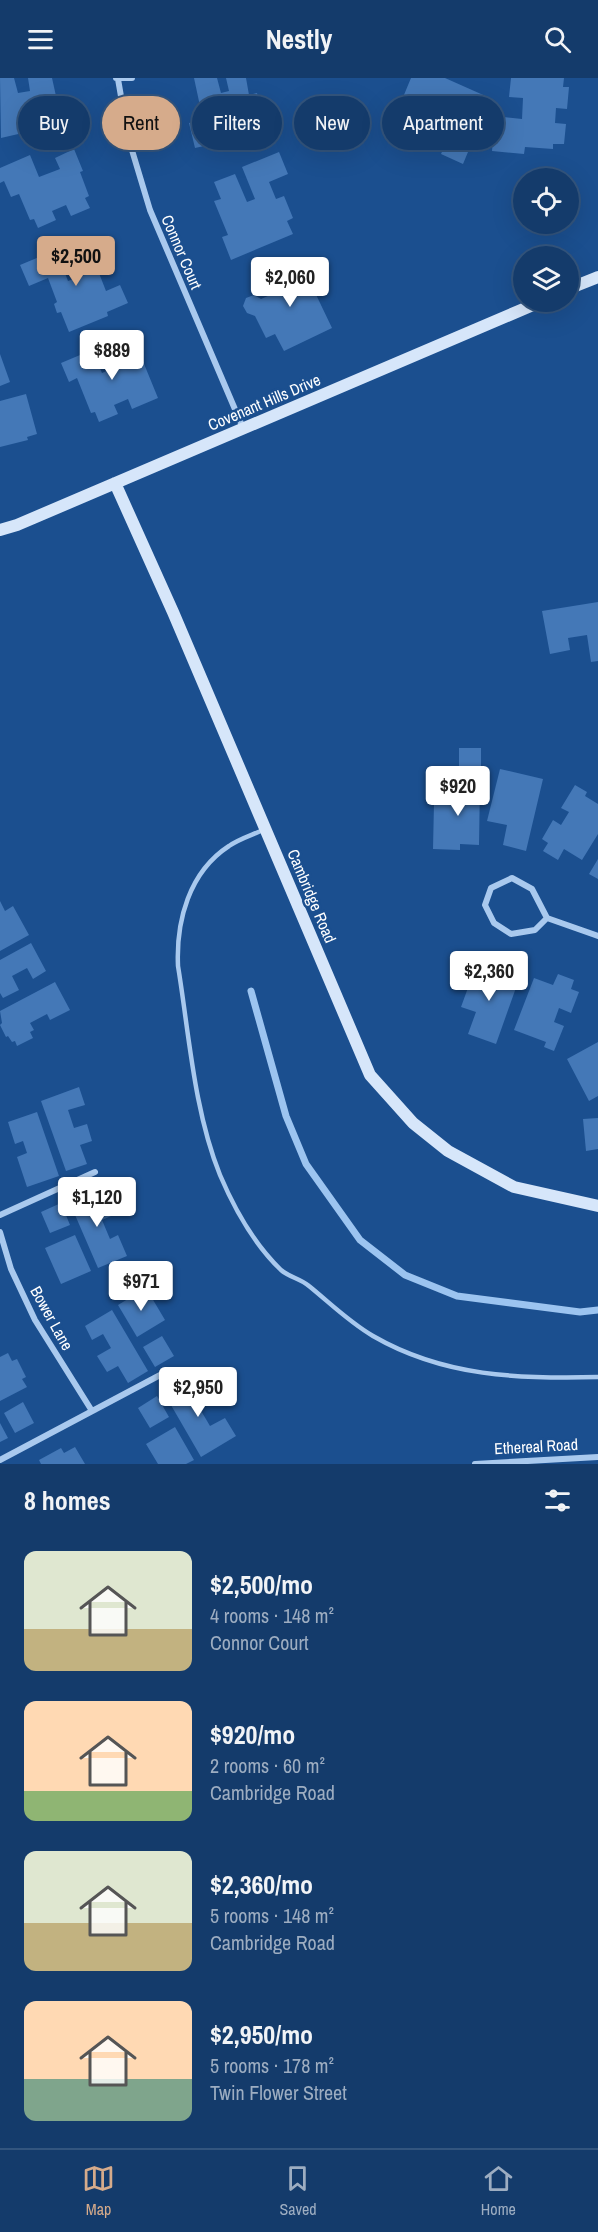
<!DOCTYPE html>
<meta charset="utf-8">
<style>
body{margin:0;font-family:"Archivo Narrow",sans-serif;background:#214673;color:#f1f3f6;height:100vh;display:flex;flex-direction:column;font-size:22px;white-space:nowrap}
*{box-sizing:border-box;margin:0}
p{font-size:20px;color:#9dadc1}
.icon{flex:none;width:33px;height:33px;fill:none;stroke:currentColor;stroke-width:2;stroke-linecap:round;stroke-linejoin:round}
.map{position:relative;height:1386px;overflow:hidden}
.details{display:flex;flex-direction:column;background:#143b6b;flex:1}
.details>*{flex:none}
.guide{position:absolute;left:18px;top:18px;width:562px;height:54px;display:flex;gap:12px}
.buttons{position:absolute;left:513px;top:90px;display:grid;gap:12px}
.buttons a{display:grid;place-items:center;width:66px;height:66px;border-radius:50%;background:#143b6b;box-shadow:0 6px 24px #0002,0 0 0 2px #33557e;font-size:30px}
.price{position:absolute;translate:-50% -51px;padding:0 14px;border-radius:6px;background:#fff;color:#222;font-size:20px;line-height:39px;filter:drop-shadow(0 2px 3px #0008)}
.price::after{content:'';position:absolute;left:50%;top:36px;width:18px;height:14px;margin-left:-9px;background:inherit;clip-path:polygon(0 0,100% 0,50% 100%)}
.price.active{background:#d6ab8b;color:#111}
ul{padding:0;list-style:none}
li{display:flex;align-items:center;gap:18px;height:150px;padding:0 24px}
li span{display:grid;place-items:center;flex:none;width:168px;height:120px;border-radius:12px;color:#555}
li>.icon{margin-inline-start:auto}
span .icon{width:72px;height:72px;fill:#fffc;stroke-width:1}
li b{font-size:26px}
h2{display:flex;justify-content:space-between;align-items:center;height:72px;padding:0 24px;font-size:26px}
.tag{padding:0 21px;border-radius:27px;background:#143b6b;box-shadow:0 6px 24px #0002,0 0 0 2px #33557e;font-size:21px;line-height:54px}
.tag.active{background:#d6ab8b;color:#111}
header{display:flex;justify-content:space-between;align-items:center;height:78px;padding:0 24px;background:#143b6b;font-size:27px;font-weight:700}
.menu{display:flex;justify-content:space-around;align-items:center;height:84px;border-top:2px solid #33557e;background:#143b6b;font-size:16px;color:#9dadc1}
.menu a{display:grid;justify-items:center;gap:3px}
.menu .active{color:#d6ab8b}
.map>svg:first-child{display:block}
</style>
<header><svg class="icon" aria-label="menu" viewBox="0 0 24 24"><path d="M4 6h16M4 12h16M4 18h16"/></svg>Nestly<svg class="icon" aria-label="search" viewBox="0 0 24 24"><circle cx="10" cy="10" r="6"/><path d="M15 15l6 6"/></svg></header>
<div class="map">
<svg width="598" height="1386" viewBox="0 0 598 1386">
<rect width="100%" height="100%" fill="#1b4f8f"/>
<g fill="none" stroke-linecap="round" stroke-linejoin="round">
<path stroke="#9cc4f0" stroke-width="7" d="M251 913 286 1038 306 1086 360 1162 405 1197 457 1218 580 1234 598 1232"/>
</g>
<path fill="#4478b7" d="M0 0H14L18 15 30 13 28 0H52L58 27 48 29 53 48 1 60Z
M194 0H217L221 15 229 13 226 0H246L249 17 257 15 263 42 242 47 245 59 195 70 189 45 203 42Z
M411 0H445L490 20 482 40 451 26 447 36 478 50 463 86 441 76 449 58 427 49 425 53 416 49 417 44 396 36Z
M511 0H564L563 9H569L567 31 556 30 555 45 566 46 564 66H553V71L525 69 524 76 492 73 495 38 522 41 523 20 509 19Z
M74 71 83 93 80 94 89 118 85 120 90 130 71 138 66 127 52 133 56 142 38 150 34 141 30 142 19 116 11 119 4 103 0 105V90L30 77 39 99 60 91 55 80Z
M279 74 288 96 269 104 276 121 284 118 293 140 287 143 293 156 231 182 222 159 228 157 214 123 221 121 214 104 235 96 247 124 255 121 242 89Z
M86 162 106 213 120 207 128 225 107 234 108 238 69 254 61 234 57 235 54 226 57 224 48 200 29 208 20 187 56 172 68 203 79 199 67 169Z
M298 179 332 250 284 273 275 256 266 260 255 238 247 235 243 228 246 220 254 217 261 221 284 211 274 190Z
M135 264 158 320 132 331 128 321 114 327 118 336 99 344 95 334 91 335 77 300 69 304 61 285 92 272 102 295 120 287 114 272Z
M0 276 10 304 0 308Z
M26 316 37 356 27 359 28 362 0 369V323Z
M598 524V583L591 584 587 557 568 560 570 572 550 576 542 533Z
M459 670H481V694H459Z
M500 691 543 701 526 773 503 767 507 747 487 743Z
M455 703 480 704 479 767 460 766V772L433 771 434 725 449 726V707H455Z
M575 707 587 714 585 718 598 726V756L582 782 564 771 558 782 543 773 548 765 542 761 553 742 561 747 569 734 561 730Z
M598 781V801L589 796Z
M0 823 5 833 13 828 29 857 0 873Z
M31 865 46 893 33 901 27 890 12 898 19 912 3 920 0 915V882Z
M477 885 501 895 500 898 518 904 496 966 468 956 476 934 461 929Z
M558 896 574 902 571 911 579 914 571 935 559 930 554 944 564 948 554 973 544 969 546 964 514 952 534 900 553 907Z
M55 904 70 932 50 942 47 936 30 945 34 952 30 954 33 960 17 968 15 963 12 964 8 958 6 959 0 947 2 945 0 933Z
M598 964V1018L589 1023 567 981Z
M79 1009 85 1027 68 1032 74 1050 87 1046 92 1063 80 1067 87 1086 66 1093 41 1023Z
M37 1034 59 1098 27 1109 17 1079 27 1075 23 1063 15 1066 8 1044Z
M598 1040V1071L586 1073 583 1041Z
M91 1113 93 1118 101 1115 103 1119 107 1117 113 1133 109 1135 111 1138 102 1142 110 1161 118 1157 127 1178 98 1190 69 1123Z
M61 1125 70 1147 50 1155 41 1134Z
M75 1157 91 1193 61 1206 45 1170Z
M146 1210 165 1242 137 1259 118 1227Z
M112 1232 148 1293 128 1305 118 1288 107 1294 97 1278 111 1270 103 1256 92 1262 85 1248Z
M162 1258 174 1278 155 1289 143 1269Z
M8 1275 12 1283 17 1281 26 1299 22 1301 27 1309 0 1323V1279Z
M185 1303 189 1309 199 1303 211 1324 200 1331 210 1348 225 1340 236 1358 201 1379 164 1315Z
M157 1318 169 1339 150 1350 138 1330Z
M23 1324 34 1345 15 1355 4 1335Z
M0 1345 8 1360 0 1364Z
M175 1349 194 1382 186 1386H158L146 1366Z
M75 1369 85 1386H41L39 1382 61 1370 64 1375Z"/>
<g fill="none" stroke-linecap="round" stroke-linejoin="round">
<path stroke="#a9c9ee" stroke-width="4.5" d="M263 752C252 757 239 761 229 768 189 794 176 843 178 888 189 955 194 1033 220 1097 234 1130 255 1167 281 1192 289 1199 301 1201 309 1208 330 1225 349 1244 373 1258 444 1299 519 1301 598 1299"/>
<path stroke="#a9c9ee" stroke-width="6" d="M116 0H132
M118 1 128 59 150 132 243 350
M547 840 535 852 511 856 494 845 485 827 491 810 512 800 532 811 547 840 598 858
M0 1137 95 1094
M0 1154 11 1191 35 1242 92 1333
M0 1382 162 1296
M475 1386 598 1379"/>
<path stroke="#d6e6fa" stroke-width="12" d="M568 211 598 199
M115 405 173 534 370 997 413 1045 448 1073 514 1109 598 1128
M0 452 17 447 540 224"/>
</g>
<g text-anchor="middle" dominant-baseline="central" stroke-width="5" stroke-linejoin="round" paint-order="stroke">
<g font-size="16" fill="#fff" stroke="#1b4f8f">
<text transform="translate(182 174) rotate(67)">Connor Court</text>
<text transform="translate(264 324) rotate(-23)">Covenant Hills Drive</text>
<text transform="translate(312 818) rotate(67)">Cambridge Road</text>
<text transform="translate(52 1240) rotate(61)">Bower Lane</text>
<text transform="translate(536 1368) rotate(-3)">Ethereal Road</text>
</g>
</g>
</svg>
<div class="buttons">
<a><svg class="icon" aria-label="locate" viewBox="0 0 24 24"><circle cx="12" cy="12" r="6"/><path d="M12 2v4M12 18v4M2 12h4M18 12h4"/></svg></a>
<a><svg class="icon" aria-label="layers" viewBox="0 0 24 24"><path d="M12 4l9 5-9 5-9-5zM3 14l9 5 9-5"/></svg></a>
</div>
<b class="price active" style="left:76px;top:209px">$2,500</b>
<b class="price" style="left:290px;top:230px">$2,060</b>
<b class="price" style="left:112px;top:303px">$889</b>
<b class="price" style="left:458px;top:739px">$920</b>
<b class="price" style="left:489px;top:924px">$2,360</b>
<b class="price" style="left:97px;top:1150px">$1,120</b>
<b class="price" style="left:141px;top:1234px">$971</b>
<b class="price" style="left:198px;top:1340px">$2,950</b>
<div class="guide">
<a class="tag">Buy</a>
<a class="tag active">Rent</a>
<a class="tag">Filters</a>
<a class="tag">New</a>
<a class="tag">Apartment</a>
</div>
</div>
<section class="details">
<h2>8 homes<svg class="icon" aria-label="filters" viewBox="0 0 24 24"><path d="M4 7h16M4 17h16"/><circle cx="9" cy="7" r="2"/><circle cx="15" cy="17" r="2"/></svg></h2>
<ul>
<li><span style="background:linear-gradient(#dfe7d0 65%,#c2b280 0)"><svg class="icon" aria-label="home" viewBox="0 0 24 24"><path d="M3 11l9-7 9 7M6 9v11h12V9"/></svg></span><div><b>$2,500/mo</b><p>4 rooms · 148 m²</p><p>Connor Court</p></div></li>
<li><span style="background:linear-gradient(#ffd9b3 75%,#8fb573 0)"><svg class="icon" aria-label="home" viewBox="0 0 24 24"><path d="M3 11l9-7 9 7M6 9v11h12V9"/></svg></span><div><b>$920/mo</b><p>2 rooms · 60 m²</p><p>Cambridge Road</p></div></li>
<li><span style="background:linear-gradient(#dfe7d0 60%,#c2b280 0)"><svg class="icon" aria-label="home" viewBox="0 0 24 24"><path d="M3 11l9-7 9 7M6 9v11h12V9"/></svg></span><div><b>$2,360/mo</b><p>5 rooms · 148 m²</p><p>Cambridge Road</p></div></li>
<li><span style="background:linear-gradient(#ffd9b3 65%,#7fa58c 0)"><svg class="icon" aria-label="home" viewBox="0 0 24 24"><path d="M3 11l9-7 9 7M6 9v11h12V9"/></svg></span><div><b>$2,950/mo</b><p>5 rooms · 178 m²</p><p>Twin Flower Street</p></div></li>
</ul>
</section>
<nav class="menu">
<a class="active"><svg class="icon" aria-label="map" viewBox="0 0 24 24"><path d="M3 6l6-2 6 2 6-2v14l-6 2-6-2-6 2zM9 4v14M15 6v14"/></svg>Map</a>
<a><svg class="icon" aria-label="saved" viewBox="0 0 24 24"><path d="M7 4h10v16l-5-4-5 4z"/></svg>Saved</a>
<a><svg class="icon" aria-label="home" viewBox="0 0 24 24"><path d="M3 11l9-7 9 7M6 9v11h12V9"/></svg>Home</a>
</nav>
